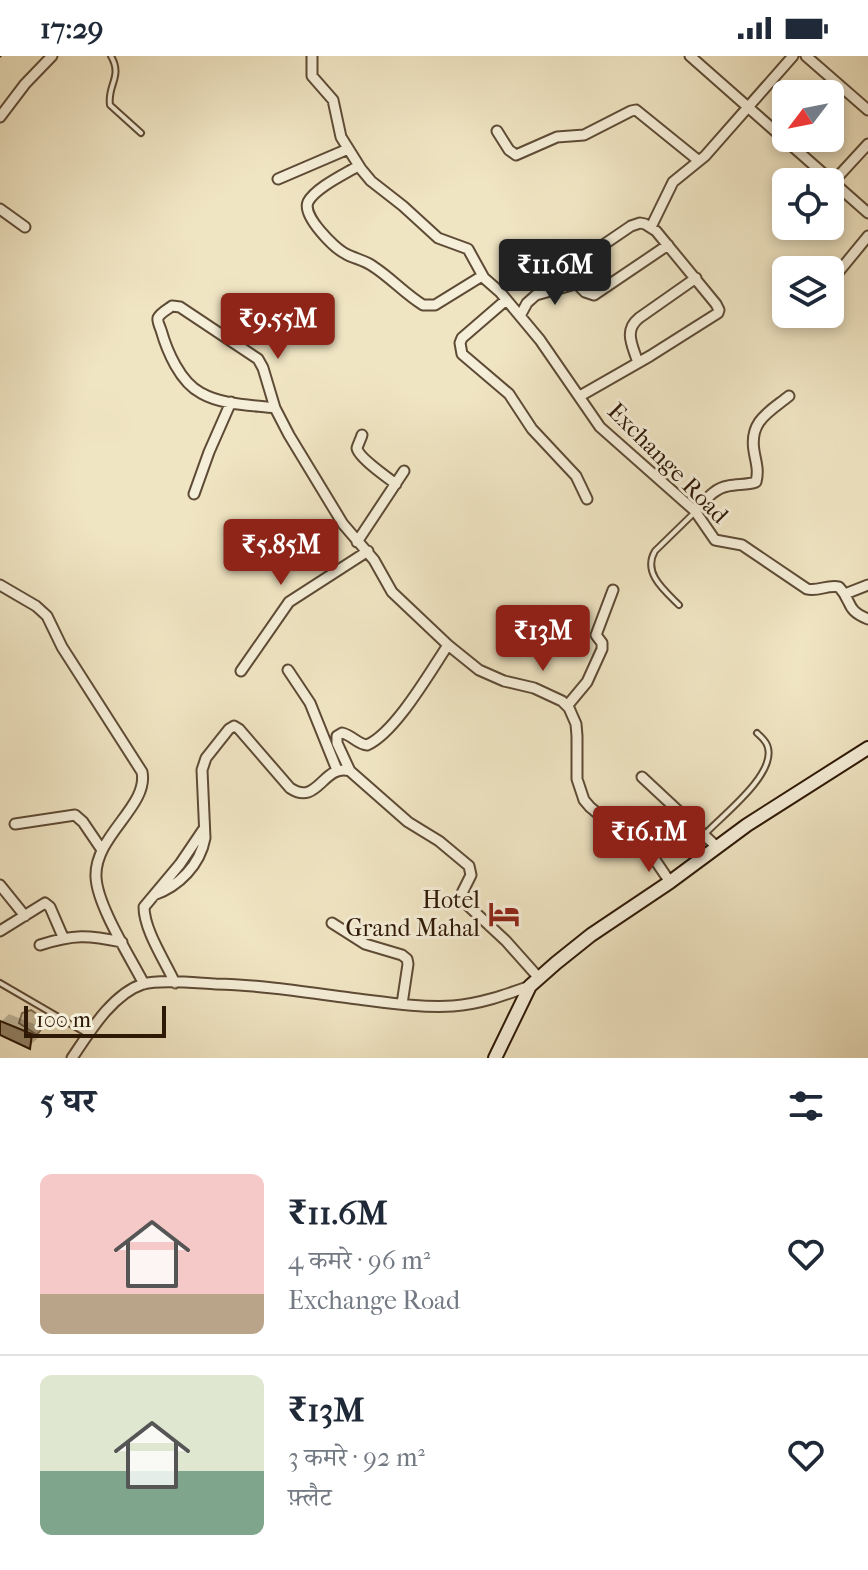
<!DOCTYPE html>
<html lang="hi">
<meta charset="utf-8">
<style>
body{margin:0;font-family:"IM FELL French Canon","Noto Serif Devanagari",serif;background:#f2f2f3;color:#1f2937;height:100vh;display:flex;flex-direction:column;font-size:30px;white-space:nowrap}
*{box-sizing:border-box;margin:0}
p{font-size:26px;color:#747a83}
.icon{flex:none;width:44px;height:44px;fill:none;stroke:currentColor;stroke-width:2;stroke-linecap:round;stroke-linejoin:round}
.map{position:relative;height:1002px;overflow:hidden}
.panel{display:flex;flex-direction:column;background:#fff;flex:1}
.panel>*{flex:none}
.needle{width:52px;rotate:238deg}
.fabs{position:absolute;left:772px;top:24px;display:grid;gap:16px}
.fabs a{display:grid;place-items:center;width:72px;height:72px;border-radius:12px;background:#fff;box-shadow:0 4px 12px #0003;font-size:40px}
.scale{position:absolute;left:24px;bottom:20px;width:142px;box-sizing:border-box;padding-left:8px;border:4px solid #2e1806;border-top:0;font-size:22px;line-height:28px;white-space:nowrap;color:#2e1806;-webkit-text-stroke:6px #f5eed8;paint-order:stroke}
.price{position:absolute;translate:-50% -68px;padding:0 18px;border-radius:8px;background:#8f2418;color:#fff;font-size:26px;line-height:52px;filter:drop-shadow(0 2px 4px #0008)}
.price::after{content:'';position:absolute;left:50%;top:48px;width:24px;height:18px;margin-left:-12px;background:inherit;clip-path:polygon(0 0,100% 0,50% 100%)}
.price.current{background:#222;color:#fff}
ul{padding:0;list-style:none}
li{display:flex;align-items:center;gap:24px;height:200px;padding:0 40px}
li+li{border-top:2px solid #e0e1e3}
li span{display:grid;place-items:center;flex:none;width:224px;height:160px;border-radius:12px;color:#555}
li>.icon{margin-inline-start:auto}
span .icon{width:96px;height:96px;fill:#fffc;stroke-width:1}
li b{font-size:34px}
h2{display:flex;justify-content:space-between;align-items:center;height:96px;padding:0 40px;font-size:34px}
.status{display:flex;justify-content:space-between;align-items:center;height:56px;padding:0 40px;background:#fff;direction:ltr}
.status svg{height:22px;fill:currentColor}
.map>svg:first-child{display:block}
</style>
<div class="status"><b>17:29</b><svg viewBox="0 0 49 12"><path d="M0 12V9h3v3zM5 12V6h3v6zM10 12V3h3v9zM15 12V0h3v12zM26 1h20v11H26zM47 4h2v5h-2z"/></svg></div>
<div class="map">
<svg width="868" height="1002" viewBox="0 0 868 1002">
<rect width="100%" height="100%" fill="#f0e5c3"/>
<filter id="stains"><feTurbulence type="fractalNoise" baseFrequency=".0025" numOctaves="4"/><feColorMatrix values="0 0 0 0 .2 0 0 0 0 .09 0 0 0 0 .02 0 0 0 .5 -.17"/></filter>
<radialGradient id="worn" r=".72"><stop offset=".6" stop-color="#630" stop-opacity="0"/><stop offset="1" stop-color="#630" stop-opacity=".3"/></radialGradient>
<path fill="#cfc2a3" stroke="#7e6d54" stroke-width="2" d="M31 954 47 965 37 979 19 967 22 957Z"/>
<path fill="#0003" d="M9 958 39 970 37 983 29 990 0 977 1 966Z"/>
<path fill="#938368" stroke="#2e1806" stroke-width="2" d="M0 965 32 978 30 993 0 979Z"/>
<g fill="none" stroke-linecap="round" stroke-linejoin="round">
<defs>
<path id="service" d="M111 0C123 21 107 29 110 49L141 77
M679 549C665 535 642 517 655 495L694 457
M706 777C723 759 775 719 768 692 767 685 761 681 757 677
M0 927 86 977"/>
<path id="minor" d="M312 0V20L333 44 341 81 361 113 371 125 403 150 438 182 468 193 484 222 500 236 540 284 600 371 695 455 715 484 742 489 807 533C818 536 828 528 839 531 853 546 845 554 868 563
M690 0 868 157
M806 0 868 54
M0 61 25 28 52 0
M497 75 509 94 516 99 557 81 584 79 631 55 636 54 699 105
M358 110C345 118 315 132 308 146 302 160 334 192 346 198 355 203 365 204 374 211 391 222 405 238 423 249H435L482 220
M278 123 348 93
M833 126 868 88
M0 153 25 171
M651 171 673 126 705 100 793 0
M832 224 868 180
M506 244 462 282 460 287 462 298 509 338 532 373 576 420 587 443
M520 260 527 247 536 239 579 227
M638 307C633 290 623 275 639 262L696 222
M580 340 650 300 718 257 719 254 716 248 656 175 645 168 640 167 631 170 584 202 578 211 577 224 580 231 585 236 594 239 668 189
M275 352C251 349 222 349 201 337 180 326 167 295 161 274 160 271 157 265 158 262 160 257 168 253 172 250L180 251 258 303 263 312 275 352 289 379 343 468 374 504 392 536 448 589 479 614 504 625 534 632 562 645 569 652 576 668 577 680V723L584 744 590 751 626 781 651 798 670 826
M362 379C362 380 357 391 357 392 358 401 388 422 396 428
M194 438 209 396 231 346
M695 455C705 445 714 432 728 430 738 428 747 429 756 426 759 414 756 407 754 395 749 365 769 356 789 340
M357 486 404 415
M0 529 36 550 47 560 62 591 142 716C149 750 94 780 96 821 97 849 130 901 144 928
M845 538 868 529
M288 614 310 647 337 714
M241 615 289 546 368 495
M567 650 587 626 602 593V587L596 579 613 534
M350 715 337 687V680L342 677C352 679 357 688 367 689 395 677 430 616 448 589
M642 721 717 791
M15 768 75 759 83 766 102 794
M0 829 25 860
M154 839C179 830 200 809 205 782L202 714 206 702 229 673 234 670 239 673 290 732C318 751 323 707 350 715L408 766 439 785 469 810 471 819 462 837 463 845 506 885 539 922
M332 867 365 888 402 899 407 903 408 908 402 948
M0 875 45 847 50 851 63 881
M40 889C74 878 88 879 122 886
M175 927C165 905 144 874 144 851L180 808 203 774
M72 1002C89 977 112 938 143 928 161 923 196 927 216 928 261 929 306 936 350 942 384 946 419 952 453 950 480 948 505 939 530 930"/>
<path id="secondary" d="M495 1002 530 930 556 907 591 879 670 826 747 769 868 692"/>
</defs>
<use href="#service" stroke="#5e4b35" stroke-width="8"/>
<use href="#minor" stroke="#5e4b35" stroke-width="13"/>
<use href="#secondary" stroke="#2e1806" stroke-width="16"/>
<path stroke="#2e1806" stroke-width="2" stroke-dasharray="2 4" stroke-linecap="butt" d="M0 1 1 0"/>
<use href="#service" stroke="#f5eed8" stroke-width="4"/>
<use href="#minor" stroke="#f5eed8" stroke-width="9"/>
<use href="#secondary" stroke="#f5eed8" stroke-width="12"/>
</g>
<defs>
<symbol id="hotel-bare" viewBox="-9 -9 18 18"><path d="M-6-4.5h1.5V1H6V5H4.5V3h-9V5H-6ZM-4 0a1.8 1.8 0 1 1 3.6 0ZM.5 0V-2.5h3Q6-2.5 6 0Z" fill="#8f2418" stroke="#f5eed8" stroke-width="2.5" paint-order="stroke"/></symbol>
</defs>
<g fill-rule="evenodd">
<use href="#hotel-bare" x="482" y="836" width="44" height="44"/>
</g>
<g text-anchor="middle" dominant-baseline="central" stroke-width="6" stroke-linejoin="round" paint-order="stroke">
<g font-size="24" fill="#2e1806" stroke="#f5eed8">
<text transform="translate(668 407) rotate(45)">Exchange Road</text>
</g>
<g font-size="24" fill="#2e1806" stroke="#f5eed8" text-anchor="end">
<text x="480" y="844">Hotel<tspan x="480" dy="28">Grand Mahal</tspan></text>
</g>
</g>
<rect width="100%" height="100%" filter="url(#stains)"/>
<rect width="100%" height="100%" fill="url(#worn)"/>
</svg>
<div class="fabs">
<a><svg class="needle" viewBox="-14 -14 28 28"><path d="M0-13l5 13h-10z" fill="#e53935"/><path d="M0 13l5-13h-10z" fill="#747a83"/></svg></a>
<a><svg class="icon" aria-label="locate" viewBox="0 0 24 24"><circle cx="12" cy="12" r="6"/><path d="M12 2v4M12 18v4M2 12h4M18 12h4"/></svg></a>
<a><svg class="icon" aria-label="layers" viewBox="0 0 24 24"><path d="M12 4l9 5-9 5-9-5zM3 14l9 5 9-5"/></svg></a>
</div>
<div class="scale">100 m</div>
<b class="price current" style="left:555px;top:251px">₹11.6M</b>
<b class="price" style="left:278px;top:305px">₹9.55M</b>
<b class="price" style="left:281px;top:531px">₹5.85M</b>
<b class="price" style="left:543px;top:617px">₹13M</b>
<b class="price" style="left:649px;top:818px">₹16.1M</b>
</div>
<section class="panel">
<h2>5 घर<svg class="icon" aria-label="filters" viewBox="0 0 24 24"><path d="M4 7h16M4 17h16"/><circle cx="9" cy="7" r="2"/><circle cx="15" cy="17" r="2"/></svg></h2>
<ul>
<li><span style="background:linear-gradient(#f6c9c9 75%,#b9a48a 0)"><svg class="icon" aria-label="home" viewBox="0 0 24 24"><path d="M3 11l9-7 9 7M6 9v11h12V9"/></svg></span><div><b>₹11.6M</b><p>4 कमरे · 96 m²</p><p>Exchange Road</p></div><svg class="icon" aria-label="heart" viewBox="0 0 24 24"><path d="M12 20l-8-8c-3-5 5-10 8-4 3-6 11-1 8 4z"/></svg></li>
<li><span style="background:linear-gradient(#dfe7d0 60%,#7fa58c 0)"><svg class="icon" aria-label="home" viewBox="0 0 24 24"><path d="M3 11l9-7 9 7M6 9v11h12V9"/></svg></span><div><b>₹13M</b><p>3 कमरे · 92 m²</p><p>फ़्लैट</p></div><svg class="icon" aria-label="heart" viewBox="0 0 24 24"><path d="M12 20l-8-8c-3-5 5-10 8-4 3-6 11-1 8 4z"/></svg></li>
</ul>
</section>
